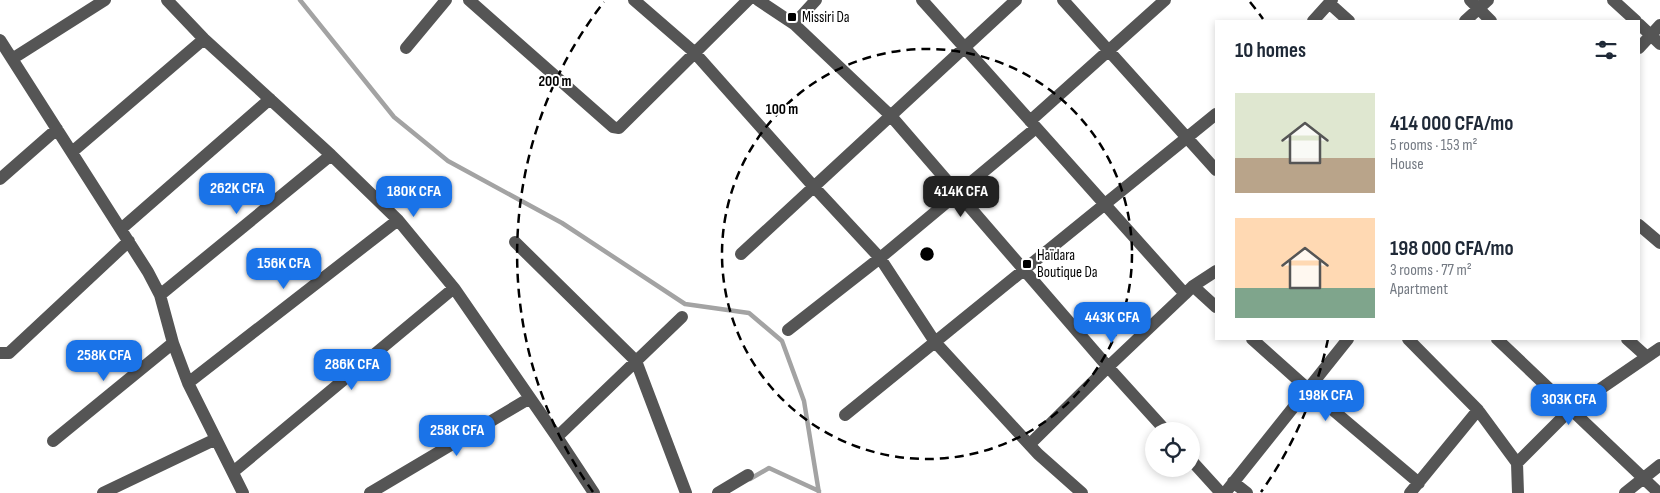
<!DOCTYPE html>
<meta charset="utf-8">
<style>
body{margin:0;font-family:"Sofia Sans Condensed",sans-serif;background:#f2f2f3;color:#1f2937;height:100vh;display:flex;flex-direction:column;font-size:19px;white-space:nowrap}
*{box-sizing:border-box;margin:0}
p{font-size:16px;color:#747a83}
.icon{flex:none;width:28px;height:28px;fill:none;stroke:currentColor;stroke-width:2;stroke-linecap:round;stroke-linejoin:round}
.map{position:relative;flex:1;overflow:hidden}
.details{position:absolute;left:1215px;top:20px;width:425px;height:320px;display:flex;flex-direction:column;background:#fff;border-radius:0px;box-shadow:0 2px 8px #0003}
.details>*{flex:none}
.buttons{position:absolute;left:1145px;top:422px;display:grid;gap:10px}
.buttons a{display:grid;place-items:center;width:55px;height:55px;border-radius:50%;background:#fff;box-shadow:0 2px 8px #0003;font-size:25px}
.price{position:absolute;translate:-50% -42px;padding:0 11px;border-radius:10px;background:#1a73e8;color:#fff;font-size:16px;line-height:32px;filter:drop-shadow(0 1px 2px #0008)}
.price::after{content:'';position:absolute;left:50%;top:30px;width:15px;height:11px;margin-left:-8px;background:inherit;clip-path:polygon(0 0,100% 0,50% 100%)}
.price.selected{background:#222;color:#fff}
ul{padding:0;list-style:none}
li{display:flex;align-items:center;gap:15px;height:125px;padding:0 20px}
li span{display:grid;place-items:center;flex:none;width:140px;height:100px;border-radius:0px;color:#555}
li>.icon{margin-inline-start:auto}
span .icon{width:60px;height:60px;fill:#fffc;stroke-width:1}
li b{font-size:21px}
h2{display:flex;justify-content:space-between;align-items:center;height:60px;padding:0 20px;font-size:21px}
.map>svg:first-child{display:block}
</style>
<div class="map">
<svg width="1660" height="493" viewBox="0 0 1660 493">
<rect width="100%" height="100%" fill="#fff"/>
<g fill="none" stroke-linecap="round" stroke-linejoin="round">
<path stroke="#a3a3a3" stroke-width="4.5" d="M300 0 394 117 448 161 562 223 685 304 749 313 782 341 804 401 819 493
M750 479 769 468 819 491"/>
<path stroke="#555" stroke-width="12" d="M167 0 204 39 331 155 398 220 454 288 557 437 594 493
M469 0 613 127 619 128 748 0
M634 0 694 52 814 187 880 258 935 342 1038 454 1082 493
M758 0 794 24 891 116 1108 367 1166 431
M922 0 1185 294
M1063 0 1216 170
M1470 0 1491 21
M1613 0 1636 21
M1329 3 1349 21
M1313 21 1332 0
M1465 21 1488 0
M794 24 816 0
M1639 24 1660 44
M0 40 148 272 160 295 173 343 188 383 243 493
M406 48 446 0
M1639 48 1660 25
M12 59 105 0
M1030 121 1165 0
M72 152 204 39
M0 179 57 129
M1639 225 1660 243
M121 229 270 99
M515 242 636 361 686 493
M741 254 1016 0
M1193 286 1216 307
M160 295 331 155
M788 330 880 258 1036 128
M1252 339 1308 389 1419 483
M1408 339 1478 410 1517 463 1518 493
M1497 339 1659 493
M1627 339 1647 357
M0 353H9L129 241
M188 383 398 220
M845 415 1216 114
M557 437 682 317
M53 441 173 343
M1030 444 1108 367 1185 294 1193 286 1216 271
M1191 460 1221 493
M1517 463 1571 409 1660 348
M233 472 454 288
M1233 482 1247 493
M103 493 216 439
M370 493 530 398
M718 493 748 475
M1225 493 1348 339
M1410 493 1478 410
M1625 493 1660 465"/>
</g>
<g fill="none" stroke="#000" stroke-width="2.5" stroke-dasharray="9 6">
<circle cx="927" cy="254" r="205"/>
<path d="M1328 339A410 410 0 0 1 1261 492M593 492A410 410 0 0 1 604 2M1250 2A410 410 0 0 1 1263 19"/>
</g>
<g fill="#000" stroke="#fff" stroke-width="2">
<rect x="787" y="12" width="10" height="10" rx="2.5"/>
<rect x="1022" y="259" width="10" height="10" rx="2.5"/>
</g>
<g text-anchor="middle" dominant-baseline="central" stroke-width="4" stroke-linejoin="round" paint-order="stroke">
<g font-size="15" fill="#000" stroke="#fff" text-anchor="start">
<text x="802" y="17">Missiri Da</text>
<text x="1037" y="255">Haïdara<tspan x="1037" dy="17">Boutique Da</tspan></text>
</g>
</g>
<circle cx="927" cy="254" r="8" fill="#000" stroke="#fff" stroke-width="2.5"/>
<g font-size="15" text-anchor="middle" font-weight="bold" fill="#000" stroke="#fff" stroke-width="4" stroke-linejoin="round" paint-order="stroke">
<text x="555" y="86">200 m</text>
<text x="782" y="114">100 m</text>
</g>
</svg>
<div class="buttons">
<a><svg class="icon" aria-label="locate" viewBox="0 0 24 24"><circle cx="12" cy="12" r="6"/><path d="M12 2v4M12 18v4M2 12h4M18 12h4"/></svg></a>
</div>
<b class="price" style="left:237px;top:215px">262K CFA</b>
<b class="price" style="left:414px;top:218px">180K CFA</b>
<b class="price selected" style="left:961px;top:218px">414K CFA</b>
<b class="price" style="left:284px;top:290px">156K CFA</b>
<b class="price" style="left:1112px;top:344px">443K CFA</b>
<b class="price" style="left:104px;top:382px">258K CFA</b>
<b class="price" style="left:352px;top:391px">286K CFA</b>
<b class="price" style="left:1326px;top:422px">198K CFA</b>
<b class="price" style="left:1569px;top:426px">303K CFA</b>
<b class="price" style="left:457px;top:457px">258K CFA</b>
<section class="details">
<h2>10 homes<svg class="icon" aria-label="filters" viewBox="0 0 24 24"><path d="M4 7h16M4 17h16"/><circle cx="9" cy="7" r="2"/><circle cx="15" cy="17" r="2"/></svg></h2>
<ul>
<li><span style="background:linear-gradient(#dfe7d0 65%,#b9a48a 0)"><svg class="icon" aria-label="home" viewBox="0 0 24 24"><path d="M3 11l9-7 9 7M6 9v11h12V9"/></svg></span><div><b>414 000 CFA/mo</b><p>5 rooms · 153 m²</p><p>House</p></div></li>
<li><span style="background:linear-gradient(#ffd9b3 70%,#7fa58c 0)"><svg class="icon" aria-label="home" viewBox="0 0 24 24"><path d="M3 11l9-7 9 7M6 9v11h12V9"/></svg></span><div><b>198 000 CFA/mo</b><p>3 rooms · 77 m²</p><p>Apartment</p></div></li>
</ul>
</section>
</div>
